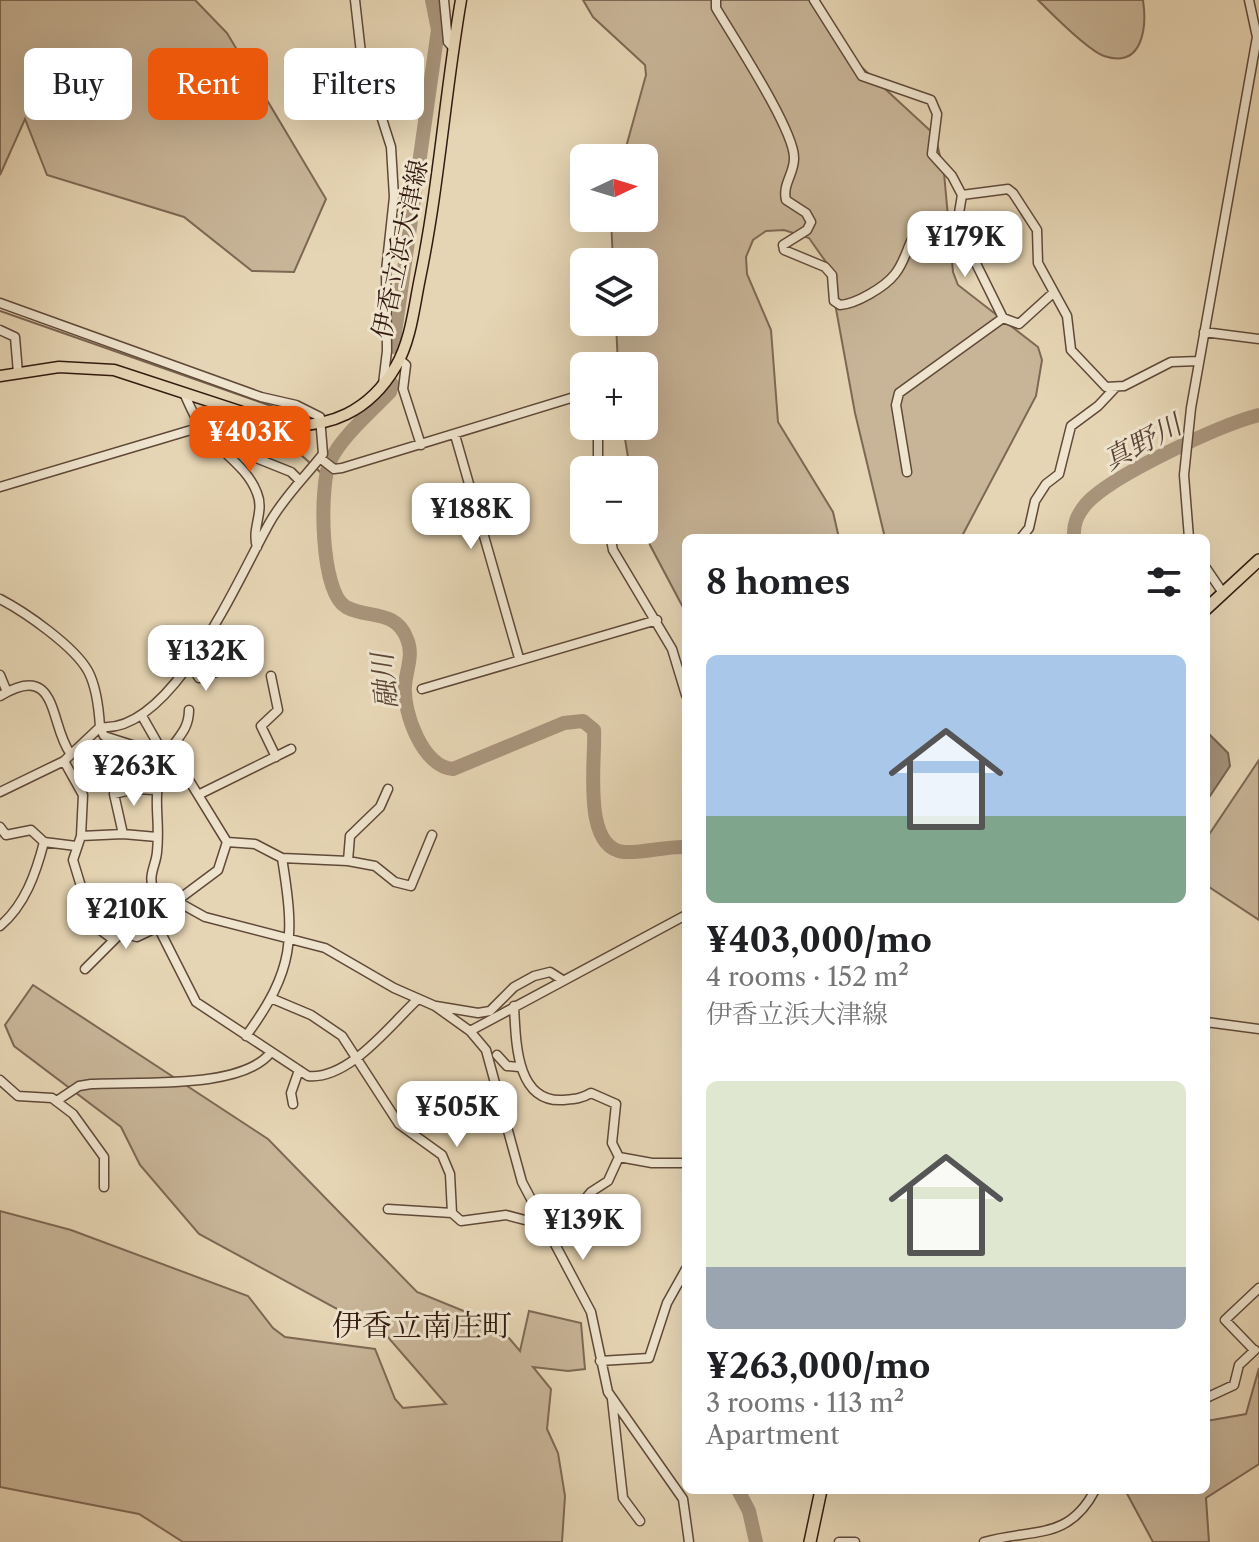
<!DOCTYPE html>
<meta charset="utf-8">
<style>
body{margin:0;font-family:"Libre Caslon Text","Noto Serif JP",serif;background:#f6f6f6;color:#202124;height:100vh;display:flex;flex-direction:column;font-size:30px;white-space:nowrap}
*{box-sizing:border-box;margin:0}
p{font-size:26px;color:#757577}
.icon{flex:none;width:44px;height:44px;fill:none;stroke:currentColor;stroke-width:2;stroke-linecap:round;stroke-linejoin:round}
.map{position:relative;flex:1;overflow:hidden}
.details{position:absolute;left:682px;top:534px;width:528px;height:960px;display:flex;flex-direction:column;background:#fff;border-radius:12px;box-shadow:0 8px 32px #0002}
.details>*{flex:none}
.hud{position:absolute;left:24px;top:48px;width:538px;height:72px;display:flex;gap:16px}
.needle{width:52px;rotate:86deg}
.fabs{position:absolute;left:570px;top:144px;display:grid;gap:16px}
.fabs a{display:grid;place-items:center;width:88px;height:88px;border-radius:12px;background:#fff;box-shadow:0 8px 32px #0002;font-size:40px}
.price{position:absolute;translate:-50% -68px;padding:0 18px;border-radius:16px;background:#fff;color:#222;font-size:26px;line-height:52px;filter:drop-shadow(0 2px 4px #0008)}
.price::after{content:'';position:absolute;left:50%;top:48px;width:24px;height:18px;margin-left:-12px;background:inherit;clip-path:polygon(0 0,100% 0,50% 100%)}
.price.active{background:#ea580c;color:#fff}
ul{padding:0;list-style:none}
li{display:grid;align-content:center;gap:16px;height:424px;padding:0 24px}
li span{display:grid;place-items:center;height:248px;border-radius:12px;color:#555}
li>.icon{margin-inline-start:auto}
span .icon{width:144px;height:144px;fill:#fffc;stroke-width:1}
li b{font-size:34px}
h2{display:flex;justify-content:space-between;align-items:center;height:96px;padding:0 24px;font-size:34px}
.chip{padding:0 28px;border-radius:12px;background:#fff;box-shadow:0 8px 32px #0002;font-size:28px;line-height:72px}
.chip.active{background:#ea580c;color:#fff}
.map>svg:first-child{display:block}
</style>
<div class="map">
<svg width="1259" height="1542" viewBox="0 0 1259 1542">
<rect width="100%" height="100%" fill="#e6d5b4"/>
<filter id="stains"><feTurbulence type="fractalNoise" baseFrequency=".0025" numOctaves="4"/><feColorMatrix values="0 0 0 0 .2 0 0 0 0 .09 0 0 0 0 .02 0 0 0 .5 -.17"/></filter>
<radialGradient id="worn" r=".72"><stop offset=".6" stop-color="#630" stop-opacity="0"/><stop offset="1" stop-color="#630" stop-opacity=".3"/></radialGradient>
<path fill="#c8b598" stroke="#7e6854" stroke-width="2" d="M0 0H195L227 33 326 199 294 272 252 271 184 217 47 175 25 119 0 175Z
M583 0H809L843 50 935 135 944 173 953 272 958 285 1038 347 1042 360 1036 396 961 538H885L855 413 828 265 809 238 784 230 766 231 753 240 746 257 747 274 771 330 778 422 833 512 839 538H686V613L650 545 644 525V470H630L623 426H644V366H618L616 322H644V262H613L611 218H644V158H623L646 75 645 65 593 17Z
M1038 0H1143C1147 27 1143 69 1104 56 1087 50 1052 14 1038 0Z
M1259 760V920L1206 885V839Z
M33 985 268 1139 417 1292 466 1312 509 1338 520 1351 529 1311 581 1323 585 1369 568 1371 533 1367 551 1389 547 1429 558 1453 565 1496 562 1542H183L139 1514 0 1487V1211L71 1230 248 1296 273 1328 285 1337 375 1349 395 1399 403 1408 446 1404 387 1336 199 1234 140 1165 121 1127 14 1046 5 1025Z
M1259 1368V1464L1206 1498 1209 1542H1153L1125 1490H1206V1421L1246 1414Z"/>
<path fill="#a9957c" stroke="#7a6451" stroke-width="2" d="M1209 734 1228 753 1230 766 1206 802V737Z"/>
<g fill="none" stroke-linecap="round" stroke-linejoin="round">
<path stroke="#7a6451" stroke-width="2" d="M0 311 277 408 290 415 292 421
M293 427 300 454 310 463
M315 467 325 477"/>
<path stroke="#a9957c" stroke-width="14" d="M393 347 438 30 432 0
M392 384 390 392C371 412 342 436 330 461 319 486 320 592 346 607 368 619 396 609 407 639 414 655 406 670 405 686 403 713 423 767 453 769L564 723 583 721 594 730C596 759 581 848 624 852 645 853 666 846 686 847
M1074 538C1073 524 1077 515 1086 504 1112 475 1220 425 1259 415
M738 1490 749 1511 756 1542"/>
<defs>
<path id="minor" d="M355 0 361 53 391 147 394 197 386 271 387 351 383 384
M444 0 448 42 454 49
M716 0V8C733 37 793 128 794 157 795 173 782 184 786 200L806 213 811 222 807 230 783 245 784 250 825 267 832 275 834 301 840 305C856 304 885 287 895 274 915 249 904 215 957 225
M814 0 862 76 931 100 937 114 932 154 952 176 962 195 957 225 1003 318 1019 324 1053 293
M962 195 1008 189 1013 193 1037 230 1038 263 1067 316 1071 350 1106 387 1124 386 1171 362 1199 361
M0 303 261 397 296 405 320 417 323 454C305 477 284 497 270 522 240 574 173 735 100 727 99 710 96 686 88 671 74 646 25 612 0 599
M0 330 15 337 18 373
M1204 332 1259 339
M399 359 406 365 403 389 421 445
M184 393C189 404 194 417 201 426 217 451 246 464 257 493 265 512 251 528 257 547
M455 435 519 658
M221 444 291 472 300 481
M320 458 334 469 342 468 584 394
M598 470V426
M907 472 896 405 899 393 1003 318
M0 487 201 427
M609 530 613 550 672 649 686 695
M1021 538 1029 528 1035 501 1046 484 1059 474 1071 426 1098 406 1115 388
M1189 538 1184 475 1191 408 1257 37 1249 0
M1206 568 1223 593
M189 663 199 678 219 671 232 659
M0 675 7 692
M271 676 278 710 261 726 276 757
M422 689 657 620
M0 696C59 660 49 724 70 753
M189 710C189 733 173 740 165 759 150 798 161 815 157 852 156 865 148 875 153 888L205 917 325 948 394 988 435 1006 470 1031 486 1050 522 1182 591 1312 608 1392 683 1499 689 1542
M142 716 162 751
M64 761 83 795 81 836 73 860 87 906 85 919 114 940
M388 789 380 807 350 836 348 861 375 866 395 882 411 886 432 835
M0 792 64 761 100 727 104 736 176 759 227 842 255 844 282 858 348 861
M198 795 291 749
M0 827 6 835 31 830 44 842 76 846
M123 834 114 794 135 789 155 790
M81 836 123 834 157 837
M227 842 218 870 163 911 158 927 196 1002 308 1076C349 1080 390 1025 418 999
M0 926C25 905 36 873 44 842
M85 969 121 933 137 937 158 927
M273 999 311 1015 342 1036 399 1124 442 1155 450 1174 452 1213 461 1221 506 1215 544 1225 572 1215 591 1192 608 1181 619 1157
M436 1006 478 1013 490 1011 514 987 534 976 550 972 561 979
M514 1006C516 1039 515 1102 562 1100 573 1099 581 1099 591 1093L616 1104 612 1143 619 1157 652 1163H686
M1206 1022 1259 1029
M470 1031 686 915
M246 1036C295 969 295 938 282 858
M497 1055 507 1066 519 1067
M0 1080 18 1096 52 1098 73 1114 104 1157V1187
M58 1100 79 1086 91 1084C137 1081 243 1090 271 1052
M293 1104 291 1093 299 1070
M388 1209 452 1213
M1254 1350 1225 1320 1259 1288
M600 1361 649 1358 667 1303 686 1269
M1206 1398 1234 1385 1239 1365 1255 1350
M612 1399 623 1498 640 1521
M839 1542H855
M984 1542C1031 1528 1068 1542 1095 1490"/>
<path id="major" d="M0 376 59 367 114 370 279 424C329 430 370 411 396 366 411 340 414 307 420 278 439 186 445 93 461 0"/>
<path id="highway" d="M1206 609 1259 560
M810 1542 821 1490"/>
</defs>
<use href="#minor" stroke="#604939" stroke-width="11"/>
<use href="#major" stroke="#331a10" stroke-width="13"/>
<use href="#highway" stroke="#331a10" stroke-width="14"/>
<use href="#minor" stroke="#efe4ce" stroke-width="8"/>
<use href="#major" stroke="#e6d5b4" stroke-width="10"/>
<use href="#highway" stroke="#e6d5b4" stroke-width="11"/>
</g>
<g text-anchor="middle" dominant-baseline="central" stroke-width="6" stroke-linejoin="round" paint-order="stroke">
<g font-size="26" fill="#331a10" stroke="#efe4ce">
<text transform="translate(400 249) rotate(-78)">伊香立浜大津線</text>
</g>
<g font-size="28" font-style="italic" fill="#5c4536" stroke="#efe4ce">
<text transform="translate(1142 442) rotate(-28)">真野川</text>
<text transform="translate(384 681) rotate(-95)">融川</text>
</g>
<g font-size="30" fill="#331a10" stroke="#efe4ce">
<text x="422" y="1325">伊香立南庄町</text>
</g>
</g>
<rect width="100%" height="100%" filter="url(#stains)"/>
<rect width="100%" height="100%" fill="url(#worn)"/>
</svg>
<div class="fabs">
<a><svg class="needle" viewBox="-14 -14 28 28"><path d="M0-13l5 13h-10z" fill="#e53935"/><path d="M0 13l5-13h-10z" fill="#757577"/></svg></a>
<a><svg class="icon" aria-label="layers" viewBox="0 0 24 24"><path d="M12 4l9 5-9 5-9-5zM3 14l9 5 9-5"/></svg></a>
<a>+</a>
<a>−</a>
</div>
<b class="price" style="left:965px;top:279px">¥179K</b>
<b class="price active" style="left:250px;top:474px">¥403K</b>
<b class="price" style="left:471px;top:551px">¥188K</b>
<b class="price" style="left:206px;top:693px">¥132K</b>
<b class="price" style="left:134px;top:808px">¥263K</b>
<b class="price" style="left:126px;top:951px">¥210K</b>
<b class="price" style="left:457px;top:1149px">¥505K</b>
<b class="price" style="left:583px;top:1262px">¥139K</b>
<div class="hud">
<a class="chip">Buy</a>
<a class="chip active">Rent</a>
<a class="chip">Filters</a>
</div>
<section class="details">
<h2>8 homes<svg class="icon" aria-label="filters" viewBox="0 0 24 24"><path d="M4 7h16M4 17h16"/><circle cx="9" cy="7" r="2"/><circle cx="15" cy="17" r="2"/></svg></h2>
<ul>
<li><span style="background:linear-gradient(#a9c7e8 65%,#7fa58c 0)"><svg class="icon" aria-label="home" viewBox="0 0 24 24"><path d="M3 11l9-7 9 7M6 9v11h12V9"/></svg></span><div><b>¥403,000/mo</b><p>4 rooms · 152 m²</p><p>伊香立浜大津線</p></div></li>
<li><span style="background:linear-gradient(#dfe7d0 75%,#9aa5b1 0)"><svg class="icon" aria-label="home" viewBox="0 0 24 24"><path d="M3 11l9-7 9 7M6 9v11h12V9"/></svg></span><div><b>¥263,000/mo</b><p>3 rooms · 113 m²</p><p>Apartment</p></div></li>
</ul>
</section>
</div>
